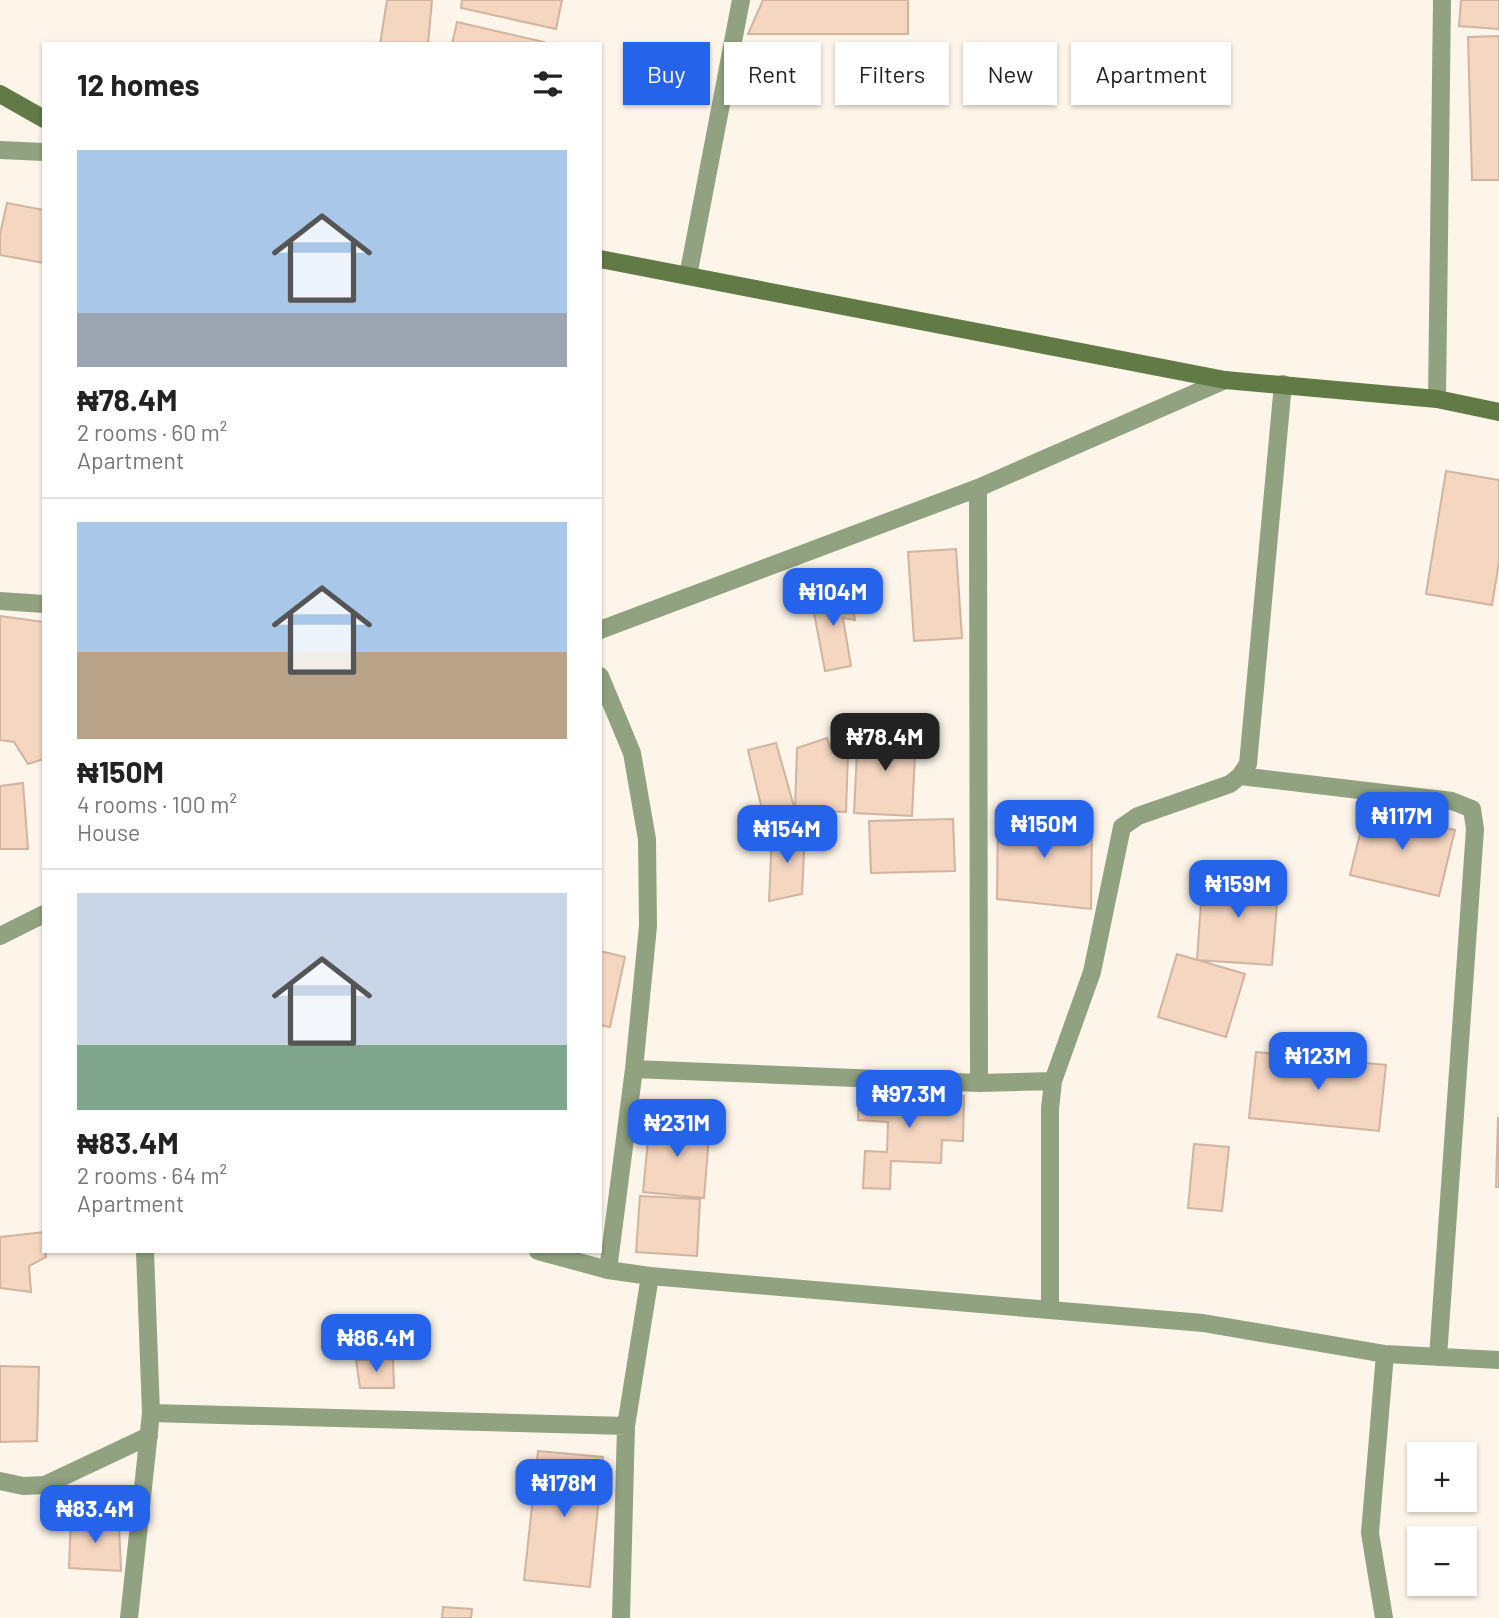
<!DOCTYPE html>
<meta charset="utf-8">
<style>
body{margin:0;font-family:Barlow,sans-serif;background:#f6f6f6;color:#222;height:100vh;display:flex;flex-direction:column;font-size:26px;white-space:nowrap}
*{box-sizing:border-box;margin:0}
p{font-size:23px;color:#767676}
.icon{flex:none;width:38px;height:38px;fill:none;stroke:currentColor;stroke-width:2;stroke-linecap:round;stroke-linejoin:round}
.map{position:relative;flex:1;overflow:hidden}
.panel{position:absolute;left:42px;top:42px;width:560px;height:1211px;display:flex;flex-direction:column;background:#fff;border-radius:0px;box-shadow:0 2px 5px #0004}
.panel>*{flex:none}
.top-card{position:absolute;left:623px;top:42px;width:665px;height:63px;display:flex;gap:14px}
.controls{position:absolute;left:1407px;top:1442px;display:grid;gap:14px}
.controls a{display:grid;place-items:center;width:70px;height:70px;border-radius:0px;background:#fff;box-shadow:0 2px 5px #0004;font-size:35px}
.price{position:absolute;translate:-50% -60px;padding:0 16px;border-radius:14px;background:#2563eb;color:#fff;font-size:23px;line-height:46px;filter:drop-shadow(0 2px 4px #0008)}
.price::after{content:'';position:absolute;left:50%;top:42px;width:21px;height:16px;margin-left:-10px;background:inherit;clip-path:polygon(0 0,100% 0,50% 100%)}
.price.current{background:#222;color:#fff}
ul{padding:0;list-style:none}
li{display:grid;align-content:center;gap:14px;height:371px;padding:0 35px}
li+li{border-top:2px solid #e0e0e0}
li span{display:grid;place-items:center;height:217px;border-radius:0px;color:#555}
li>.icon{margin-inline-start:auto}
span .icon{width:126px;height:126px;fill:#fffc;stroke-width:1}
li b{font-size:30px}
h2{display:flex;justify-content:space-between;align-items:center;height:84px;padding:0 35px;font-size:30px}
.pill{padding:0 24px;border-radius:0px;background:#fff;box-shadow:0 2px 5px #0004;font-size:24px;line-height:63px}
.pill.current{background:#2563eb;color:#fff}
.map>svg:first-child{display:block}
</style>
<div class="map">
<svg width="1499" height="1618" viewBox="0 0 1499 1618">
<rect width="100%" height="100%" fill="#fdf5e9"/>
<path fill="#f4d6c1" stroke="#d1b49f" stroke-width="2" d="M387 0H432L428 44H380Z
M462 0H562L556 29 461 8Z
M763 0H908V34H748Z
M1461 0H1499V29L1459 26Z
M457 22 544 42V44H452Z
M1499 36V180H1472L1468 37Z
M7 203 44 210V263L0 255V234Z
M1446 471 1499 480V562L1492 605 1426 594Z
M956 549 962 638 914 641 908 552Z
M850 590 855 620 843 618 851 666 825 671 811 597Z
M0 616 44 622V759L28 764 14 742 0 740Z
M858 730 916 733 912 816 854 813Z
M827 738 832 753 848 754 846 812 795 810 797 748Z
M776 743 795 810 799 830 764 818 748 750Z
M23 783 28 849H0V786Z
M1366 809 1455 830 1439 896 1350 875Z
M998 810 1092 821 1091 909 997 899Z
M953 819 955 871 871 873 869 821Z
M772 832 805 834 802 894 769 901Z
M1203 874 1279 880 1272 965 1197 960Z
M600 951 625 957 610 1027 600 1025Z
M1177 954 1245 974 1226 1037 1158 1017Z
M1256 1052 1386 1065 1379 1131 1249 1118Z
M859 1092 964 1096 963 1141 942 1140 941 1163 891 1161 890 1189 863 1188 865 1151 887 1152 888 1122 858 1120Z
M1498 1118H1499V1187H1496Z
M650 1120 710 1125 704 1198 643 1192Z
M1194 1144 1229 1147 1222 1211 1188 1208Z
M640 1196 700 1199 697 1256 636 1252Z
M44 1232 46 1257 29 1266 31 1292 0 1288V1237Z
M393 1359 394 1388H360L356 1360Z
M0 1366 39 1367 37 1441 0 1442Z
M538 1451 603 1457 590 1587 524 1580Z
M71 1517 119 1524 121 1571 69 1568Z
M443 1607 472 1609 471 1618H442Z"/>
<g fill="none" stroke-linecap="round" stroke-linejoin="round">
<path stroke="#91a280" stroke-width="18" d="M0 150 44 152
M688 276 741 0
M1437 399 1442 0
M978 488 979 1083
M0 601 44 604
M600 630 978 488 1225 380
M600 676 632 753 647 839 648 926 634 1069 608 1270
M1240 776 1452 801 1472 809 1475 829 1438 1357
M0 936 44 914
M634 1069 979 1083 1053 1081
M538 1251 608 1270 650 1276 1203 1323 1385 1354 1499 1360
M1050 1309V1109L1053 1081 1092 972 1122 827 1138 816 1230 784 1240 776 1248 764 1283 384
M151 1413 626 1426
M0 1481 23 1486 45 1485 149 1436
M129 1618 151 1413 145 1251
M621 1618 626 1426 650 1276
M1384 1618 1370 1533 1385 1354"/>
<path stroke="#617a46" stroke-width="18" d="M0 94 44 119
M600 259 1225 380 1437 399 1499 412"/>
</g>
</svg>
<div class="controls">
<a>+</a>
<a>−</a>
</div>
<b class="price" style="left:833px;top:628px">₦104M</b>
<b class="price current" style="left:885px;top:773px">₦78.4M</b>
<b class="price" style="left:1402px;top:852px">₦117M</b>
<b class="price" style="left:1044px;top:860px">₦150M</b>
<b class="price" style="left:787px;top:865px">₦154M</b>
<b class="price" style="left:1238px;top:920px">₦159M</b>
<b class="price" style="left:1318px;top:1092px">₦123M</b>
<b class="price" style="left:909px;top:1130px">₦97.3M</b>
<b class="price" style="left:677px;top:1159px">₦231M</b>
<b class="price" style="left:376px;top:1374px">₦86.4M</b>
<b class="price" style="left:564px;top:1519px">₦178M</b>
<b class="price" style="left:95px;top:1545px">₦83.4M</b>
<div class="top-card">
<a class="pill current">Buy</a>
<a class="pill">Rent</a>
<a class="pill">Filters</a>
<a class="pill">New</a>
<a class="pill">Apartment</a>
</div>
<section class="panel">
<h2>12 homes<svg class="icon" aria-label="filters" viewBox="0 0 24 24"><path d="M4 7h16M4 17h16"/><circle cx="9" cy="7" r="2"/><circle cx="15" cy="17" r="2"/></svg></h2>
<ul>
<li><span style="background:linear-gradient(#a9c7e8 75%,#9aa5b1 0)"><svg class="icon" aria-label="home" viewBox="0 0 24 24"><path d="M3 11l9-7 9 7M6 9v11h12V9"/></svg></span><div><b>₦78.4M</b><p>2 rooms · 60 m²</p><p>Apartment</p></div></li>
<li><span style="background:linear-gradient(#a9c7e8 60%,#b9a48a 0)"><svg class="icon" aria-label="home" viewBox="0 0 24 24"><path d="M3 11l9-7 9 7M6 9v11h12V9"/></svg></span><div><b>₦150M</b><p>4 rooms · 100 m²</p><p>House</p></div></li>
<li><span style="background:linear-gradient(#c9d6e8 70%,#7fa58c 0)"><svg class="icon" aria-label="home" viewBox="0 0 24 24"><path d="M3 11l9-7 9 7M6 9v11h12V9"/></svg></span><div><b>₦83.4M</b><p>2 rooms · 64 m²</p><p>Apartment</p></div></li>
</ul>
</section>
</div>
